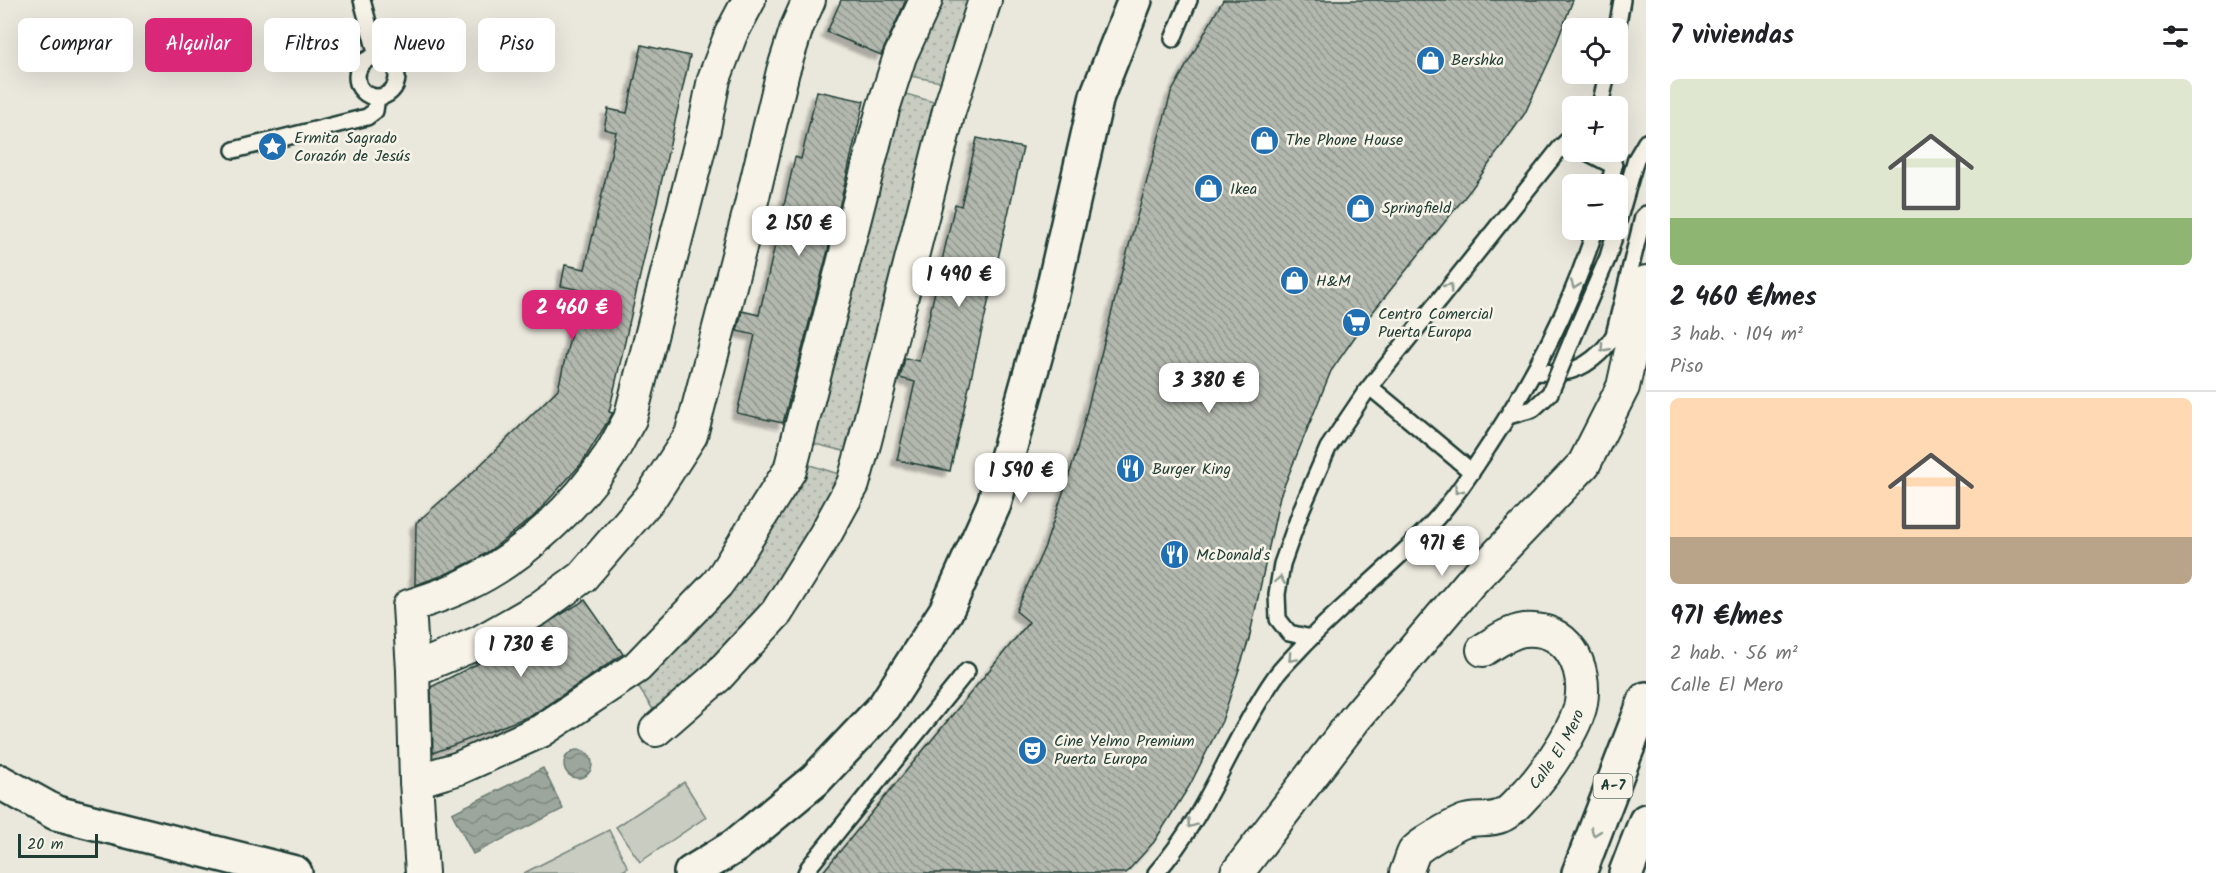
<!DOCTYPE html>
<html lang="es">
<meta charset="utf-8">
<style>
body{margin:0;font-family:Kalam,sans-serif;background:#f6f6f6;color:#202124;height:100vh;display:flex;flex-direction:column;font-size:22px;white-space:nowrap}
*{box-sizing:border-box;margin:0}
p{font-size:20px;color:#757577}
.icon{flex:none;width:33px;height:33px;fill:none;stroke:currentColor;stroke-width:2;stroke-linecap:round;stroke-linejoin:round}
.map{position:relative;flex:1;overflow:hidden}
.drawer{display:flex;flex-direction:column;background:#fff;width:570px}
.drawer>*{flex:none}
.top-card{position:absolute;left:18px;top:18px;width:570px;height:54px;display:flex;gap:12px}
.buttons{position:absolute;left:1562px;top:18px;display:grid;gap:12px}
.buttons a{display:grid;place-items:center;width:66px;height:66px;border-radius:9px;background:#fff;box-shadow:0 6px 24px #0002;font-size:30px}
.scale{position:absolute;left:18px;bottom:15px;width:80px;box-sizing:border-box;padding-left:6px;border:3px solid #1f3d34;border-top:0;font-size:16px;line-height:21px;white-space:nowrap;color:#1f3d34;-webkit-text-stroke:4px #f7f3e8;paint-order:stroke}
.price{position:absolute;translate:-50% -51px;padding:0 14px;border-radius:12px;background:#fff;color:#222;font-size:20px;line-height:39px;filter:drop-shadow(0 2px 3px #0008)}
.price::after{content:'';position:absolute;left:50%;top:36px;width:18px;height:14px;margin-left:-9px;background:inherit;clip-path:polygon(0 0,100% 0,50% 100%)}
.price.current{background:#db2777;color:#fff}
ul{padding:0;list-style:none}
li{display:grid;align-content:center;gap:12px;height:318px;padding:0 24px}
li+li{border-top:2px solid #e0e0e0}
li span{display:grid;place-items:center;height:186px;border-radius:9px;color:#555}
li>.icon{margin-inline-start:auto}
span .icon{width:108px;height:108px;fill:#fffc;stroke-width:1}
li b{font-size:26px}
h2{display:flex;justify-content:space-between;align-items:center;height:72px;padding:0 24px;font-size:26px}
.tag{padding:0 21px;border-radius:9px;background:#fff;box-shadow:0 6px 24px #0002;font-size:21px;line-height:54px}
.tag.current{background:#db2777;color:#fff}
main{display:flex;flex:1;min-height:0}
.map>svg:first-child{display:block}
</style>
<main>
<div class="map">
<svg width="1646" height="873" viewBox="0 0 1646 873">
<defs>
<pattern id="grass-dots" width="8" height="8" patternUnits="userSpaceOnUse" patternTransform="scale(1.5)"><rect width="8" height="8" fill="#c8ccc1"/><path d="M2 2h.1M6 6h.1" fill="none" stroke="#abb0a6" stroke-width="1.8" stroke-linecap="round"/></pattern>
<pattern id="water-waves" width="16" height="10" patternUnits="userSpaceOnUse" patternTransform="scale(1.5)"><rect width="16" height="10" fill="#9ca69c"/><path d="M0 5q4-4 8 0t8 0" fill="none" stroke="#7f8880"/></pattern>
<pattern id="building-back-hatch" width="6" height="6" patternUnits="userSpaceOnUse" patternTransform="scale(1.5)"><rect width="6" height="6" fill="#b2b8ae"/><path d="M-1 5l2 2M0 0l6 6M5-1l2 2" fill="none" stroke="#90978e"/></pattern>
<filter id="shadow"><feDropShadow dx="-5.5" dy="5.5" stdDeviation="1.5" flood-color="#0004"/></filter>
</defs>
<rect width="100%" height="100%" fill="#eae8dd"/>
<filter id="ink" filterUnits="userSpaceOnUse"><feTurbulence type="fractalNoise" baseFrequency=".0167" numOctaves="2"/><feDisplacementMap in="SourceGraphic" scale="12" xChannelSelector="R" yChannelSelector="G"/><feConvolveMatrix kernelMatrix="1 2 1 2 8 2 1 2 1" color-interpolation-filters="sRGB"/></filter>
<g filter="url(#ink)">
<path fill="url(#grass-dots)" stroke="#74847a" stroke-width="1.5" d="M939 0H980L951 84 905 75Z
M899 92 944 105 924 180 914 178 909 196 919 199 878 361 869 359 865 372 875 375 855 454 811 443Z
M810 465 845 476 776 605 658 717 637 685 742 575Z"/>
<path fill="#c8ccc1" stroke="#74847a" stroke-width="1.5" d="M684 782 706 817 640 862 616 827Z
M609 830 628 868 619 873H524Z"/>
<path fill="url(#water-waves)" stroke="#6a7c72" stroke-width="1.5" d="M564 764a14 14 0 1 1 28 0a14 14 0 1 1-28 0Z
M543 768 563 809 473 854 452 813Z"/>
<path fill="url(#building-back-hatch)" stroke="#1f3d34" stroke-width="1.5" filter="url(#shadow)" d="M841 0H906L881 55 827 32Z
M1223 0H1573L1551 57 1525 113 1472 188 1368 318 1331 371 1280 496 1249 639 1222 721 1190 785 1154 842 1126 873H822L1029 622 1016 611 1045 546 1076 454 1122 271 1171 93Z
M642 45 690 56 609 412 613 413 582 463 534 516 496 546 477 559 444 575 415 585 416 523 468 477 558 389 581 290 561 286 565 265 585 269 616 132 604 129 608 109 627 113Z
M817 91 864 101 841 200 783 423 737 413 755 335 737 331 742 311 759 315 795 157 801 159Z
M977 138 1023 148 950 471 897 460 915 382 900 378 905 358 919 361 955 204 961 206Z
M585 600 623 654 532 715 433 753 431 687 489 658Z"/>
<g fill="none" stroke-linecap="round" stroke-linejoin="round">
<defs>
<path id="lane" d="M362 0 377 56
M1617 29 1622 0
M1173 39 1189 0
M357 77a20 20 0 1 1 40 0a20 20 0 1 1-40 0Z
M1600 106 1607 74
M234 150 367 117 375 111 377 97
M1587 152 1614 166
M1609 184 1614 166 1610 152
M1617 225 1636 159 1646 142
M1575 333 1608 257 1616 230
M1534 372C1543 372 1554 373 1563 372 1584 370 1604 352 1614 335L1643 217 1646 214
M1370 387 1472 472
M1508 416 1533 409 1546 397
M1311 638 1289 633 1278 619 1277 594 1282 564 1302 508 1328 448 1365 393 1561 147 1572 136
M806 873 809 867 967 671
M1156 873C1207 816 1230 742 1273 680 1280 669 1291 659 1300 649 1342 604 1392 567 1434 521 1455 498 1473 470 1490 444 1535 375 1570 309 1595 230"/>
<g id="street">
<path d="M413 670 409 606C428 600 447 594 465 585 520 560 577 506 610 455 617 444 623 431 630 419L704 129 714 79 731 34 749 0"/>
<path d="M656 730 717 677 777 612 825 535 853 484 865 441 949 111 985 0"/>
<path d="M416 781 459 768 541 731 637 667 717 584 725 573 790 470 883 109 900 56 926 0"/>
<path d="M422 873 416 781 413 670 480 642 538 609 582 577 651 497 691 435 749 213 783 71 797 27 809 0"/>
<path d="M1237 873 1354 720 1470 583 1584 464 1623 387 1646 282"/>
<path id="s1" d="M1406 873C1409 866 1411 858 1414 852 1418 845 1456 824 1465 821 1476 818 1490 821 1501 816 1510 813 1521 799 1528 792 1545 774 1577 728 1581 703 1587 665 1567 626 1524 630 1509 632 1496 642 1483 650"/>
</g>
<path id="secondary" d="M0 782 56 813 295 873
M691 873 735 846 815 780 884 707 946 611 994 504 1049 307 1097 96 1135 0"/>
<path id="highway" d="M1579 873 1646 699
M1626 873 1646 821"/>
</defs>
<use href="#lane" stroke="#1f3d34" stroke-width="20"/>
<use href="#street" stroke="#1f3d34" stroke-width="36"/>
<use href="#secondary" stroke="#1f3d34" stroke-width="38"/>
<use href="#highway" stroke="#1f3d34" stroke-width="38"/>
<use href="#lane" stroke="#f7f3e8" stroke-width="15"/>
<use href="#street" stroke="#f7f3e8" stroke-width="32"/>
<use href="#secondary" stroke="#f7f3e8" stroke-width="33"/>
<use href="#highway" stroke="#f7f3e8" stroke-width="33"/>
<defs>
<path id="lane-bridge" d="M1546 397 1550 393 1575 333"/>
</defs>
<use href="#lane-bridge" stroke="#1f3d34" stroke-width="20" stroke-linecap="butt"/>
<use href="#lane-bridge" stroke="#f7f3e8" stroke-width="15"/>
</g>
<defs><path id="oneway-chevron" d="M-2-3.5L2.5 0L-2 3.5" fill="none" stroke-width="1.6" stroke-linecap="round" stroke-linejoin="round" transform="scale(1.5)"/></defs>
<g stroke="#8b988e">
<use href="#oneway-chevron" transform="translate(1575 285) rotate(110)"/>
<use href="#oneway-chevron" transform="translate(1449 287) rotate(-51)"/>
<use href="#oneway-chevron" transform="translate(1604 348) rotate(132)"/>
<use href="#oneway-chevron" transform="translate(1458 490) rotate(127)"/>
<use href="#oneway-chevron" transform="translate(1280 580) rotate(-80)"/>
<use href="#oneway-chevron" transform="translate(1292 658) rotate(133)"/>
<use href="#oneway-chevron" transform="translate(1191 824) rotate(125)"/>
<use href="#oneway-chevron" transform="translate(1595 832) rotate(111)"/>
</g>
</g>
<defs>
<symbol id="shop-disc" viewBox="-11 -11 22 22"><circle r="9.5" fill="#1f6fb2" stroke="#f7f3e8"/><path d="M-5-2.5h2.3a2.7 3.5 0 0 1 5.4 0H5L5.5 6h-11ZM-1.5-2.5h3a1.5 2.3 0 0 0-3 0Z" fill="#fff"/></symbol>
<symbol id="sight-disc" viewBox="-11 -11 22 22"><circle r="9.5" fill="#1f6fb2" stroke="#f7f3e8"/><path d="M0-6L1.8-2.2L6-1.7L2.9 1.2L3.7 5.4L0 3.3L-3.7 5.4L-2.9 1.2L-6-1.7L-1.8-2.2Z" fill="#fff"/></symbol>
<symbol id="supermarket-disc" viewBox="-11 -11 22 22"><circle r="9.5" fill="#1f6fb2" stroke="#f7f3e8"/><path d="M-6-5.5h2.5l.6 2H6L4.5 2H-2.5L-4.4-4H-6ZM-1.5 3.2a1.3 1.3 0 1 0 .1 0ZM3 3.2a1.3 1.3 0 1 0 .1 0Z" fill="#fff"/></symbol>
<symbol id="restaurant-disc" viewBox="-11 -11 22 22"><circle r="9.5" fill="#1f6fb2" stroke="#f7f3e8"/><path d="M-5-6h1v4h1v-4h1v4h1v-4h1v5L-1.5 .5V6h-2V.5L-5-1ZM5-6V6H3V1.5H1.5Q1.5-4 5-6Z" fill="#fff"/></symbol>
<symbol id="theatre-disc" viewBox="-11 -11 22 22"><circle r="9.5" fill="#1f6fb2" stroke="#f7f3e8"/><path d="M-5-5.5Q0-4 5-5.5V0Q5 5 0 6Q-5 5-5 0ZM-3.3-2.5H-1v1.5H-3.3ZM1-2.5H3.3v1.5H1ZM-2.8 1Q0 5.5 2.8 1Z" fill="#fff"/></symbol>
</defs>
<g fill-rule="evenodd">
<use href="#shop-disc" x="1414" y="44" width="33" height="33"/>
<use href="#shop-disc" x="1248" y="124" width="33" height="33"/>
<use href="#sight-disc" x="256" y="130" width="33" height="33"/>
<use href="#shop-disc" x="1192" y="172" width="33" height="33"/>
<use href="#shop-disc" x="1344" y="192" width="33" height="33"/>
<use href="#shop-disc" x="1278" y="264" width="33" height="33"/>
<use href="#supermarket-disc" x="1340" y="306" width="33" height="33"/>
<use href="#restaurant-disc" x="1114" y="452" width="33" height="33"/>
<use href="#restaurant-disc" x="1158" y="538" width="33" height="33"/>
<use href="#theatre-disc" x="1016" y="734" width="33" height="33"/>
</g>
<g text-anchor="middle" dominant-baseline="central" stroke-width="5" stroke-linejoin="round" paint-order="stroke">
<rect fill="#f7f3e8" stroke="#60746a" stroke-width="1.5" x="1593.5" y="774" width="39" height="24" rx="4.5"/>
<g font-size="15" font-weight="bold" fill="#1f3d34">
<text x="1613" y="786">A-7</text>
</g>
<g font-size="16" fill="#1f3d34" stroke="#f7f3e8" text-anchor="start">
<text x="1451" y="60">Bershka</text>
<text x="294" y="138">Ermita Sagrado<tspan x="294" dy="18">Corazón de Jesús</tspan></text>
<text x="1286" y="140">The Phone House</text>
<text x="1230" y="189">Ikea</text>
<text x="1382" y="208">Springfield</text>
<text x="1316" y="281">H&amp;M</text>
<text x="1378" y="314">Centro Comercial<tspan x="1378" dy="18">Puerta Europa</tspan></text>
<text x="1152" y="469">Burger King</text>
<text x="1196" y="555">McDonald's</text>
<text x="1054" y="741">Cine Yelmo Premium<tspan x="1054" dy="18">Puerta Europa</tspan></text>
</g>
<g font-size="16" fill="#1f3d34" stroke="#f7f3e8">
<text stroke="none"><textPath href="#s1" startOffset="207">Calle El Mero</textPath></text>
</g>
</g>
</svg>
<div class="buttons">
<a><svg class="icon" aria-label="locate" viewBox="0 0 24 24"><circle cx="12" cy="12" r="6"/><path d="M12 2v4M12 18v4M2 12h4M18 12h4"/></svg></a>
<a>+</a>
<a>−</a>
</div>
<div class="scale">20 m</div>
<b class="price" style="left:799px;top:257px">2 150 €</b>
<b class="price" style="left:959px;top:308px">1 490 €</b>
<b class="price current" style="left:572px;top:341px">2 460 €</b>
<b class="price" style="left:1209px;top:414px">3 380 €</b>
<b class="price" style="left:1021px;top:504px">1 590 €</b>
<b class="price" style="left:1442px;top:577px">971 €</b>
<b class="price" style="left:521px;top:678px">1 730 €</b>
<div class="top-card">
<a class="tag">Comprar</a>
<a class="tag current">Alquilar</a>
<a class="tag">Filtros</a>
<a class="tag">Nuevo</a>
<a class="tag">Piso</a>
</div>
</div>
<section class="drawer">
<h2>7 viviendas<svg class="icon" aria-label="filters" viewBox="0 0 24 24"><path d="M4 7h16M4 17h16"/><circle cx="9" cy="7" r="2"/><circle cx="15" cy="17" r="2"/></svg></h2>
<ul>
<li><span style="background:linear-gradient(#dfe7d0 75%,#8fb573 0)"><svg class="icon" aria-label="home" viewBox="0 0 24 24"><path d="M3 11l9-7 9 7M6 9v11h12V9"/></svg></span><div><b>2 460 €/mes</b><p>3 hab. · 104 m²</p><p>Piso</p></div></li>
<li><span style="background:linear-gradient(#ffd9b3 75%,#b9a48a 0)"><svg class="icon" aria-label="home" viewBox="0 0 24 24"><path d="M3 11l9-7 9 7M6 9v11h12V9"/></svg></span><div><b>971 €/mes</b><p>2 hab. · 56 m²</p><p>Calle El Mero</p></div></li>
</ul>
</section>
</main>
